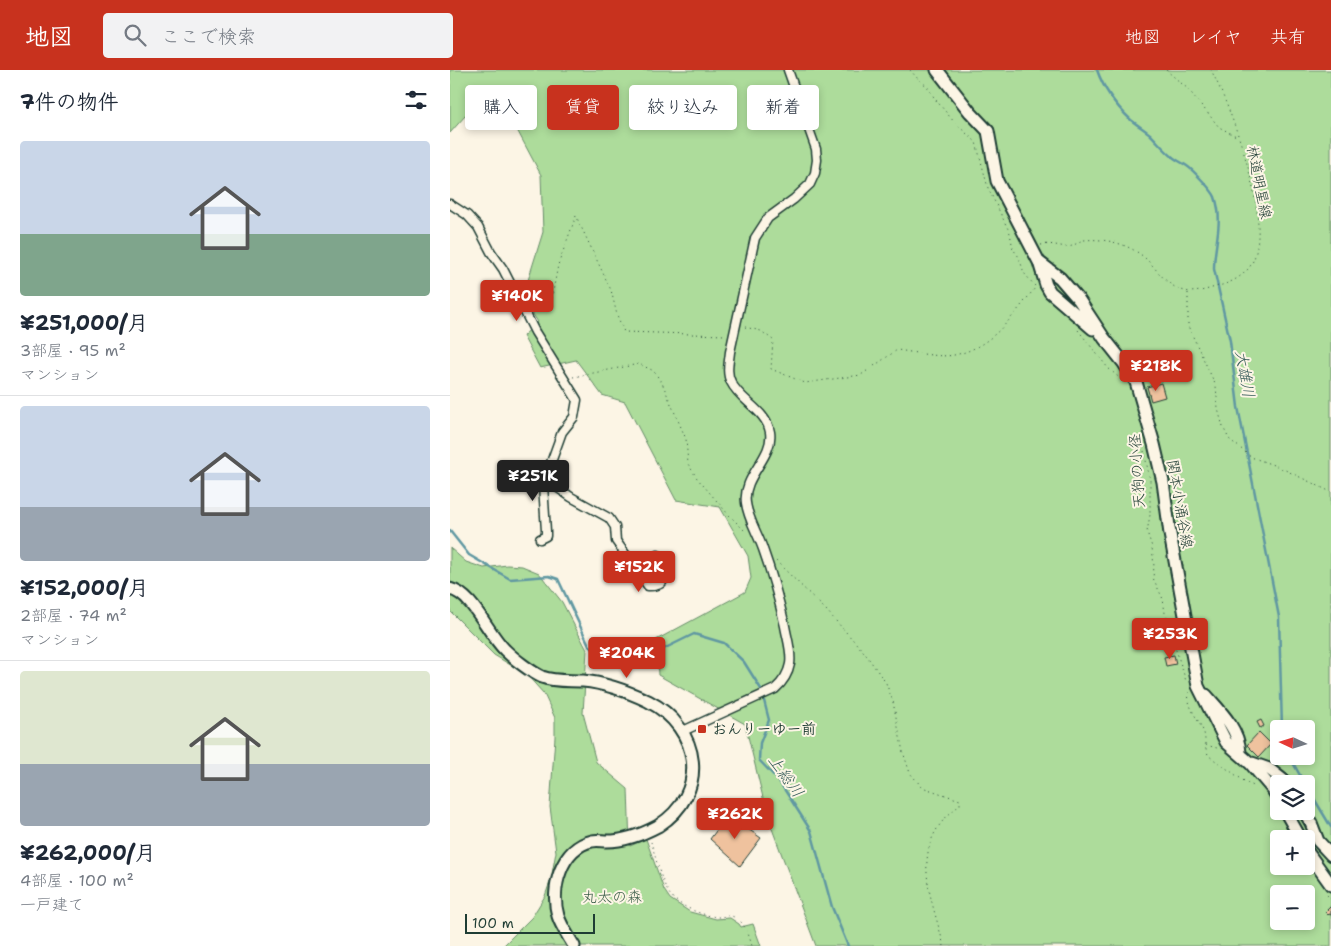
<!DOCTYPE html>
<html lang="ja">
<meta charset="utf-8">
<style>
body{margin:0;font-family:"Shantell Sans","Klee One",sans-serif;background:#f2f2f3;color:#1f2937;height:100vh;display:flex;flex-direction:column;font-size:19px;white-space:nowrap}
*{box-sizing:border-box;margin:0}
p{font-size:16px;color:#747a83}
.icon{flex:none;width:28px;height:28px;fill:none;stroke:currentColor;stroke-width:2;stroke-linecap:round;stroke-linejoin:round}
.map{position:relative;flex:1;overflow:hidden}
.panel{display:flex;flex-direction:column;background:#fff;width:450px}
.panel>*{flex:none}
.top-card{position:absolute;left:15px;top:15px;width:475px;height:45px;display:flex;gap:10px}
.needle{width:32px;rotate:274deg}
.fabs{position:absolute;left:820px;top:650px;display:grid;gap:10px}
.fabs a{display:grid;place-items:center;width:45px;height:45px;border-radius:5px;background:#fff;box-shadow:0 2px 8px #0003;font-size:25px}
.scale{position:absolute;left:15px;bottom:12px;width:130px;box-sizing:border-box;padding-left:5px;border:2px solid #1f3d34;border-top:0;font-size:14px;line-height:18px;white-space:nowrap;color:#1f3d34;-webkit-text-stroke:4px #fcf5e5;paint-order:stroke}
.price{position:absolute;translate:-50% -42px;padding:0 11px;border-radius:5px;background:#c8321e;color:#fff;font-size:16px;line-height:32px;filter:drop-shadow(0 1px 2px #0008)}
.price::after{content:'';position:absolute;left:50%;top:30px;width:15px;height:11px;margin-left:-8px;background:inherit;clip-path:polygon(0 0,100% 0,50% 100%)}
.price.selected{background:#222;color:#fff}
ul{padding:0;list-style:none}
li{display:grid;align-content:center;gap:10px;height:265px;padding:0 20px}
li+li{border-top:1px solid #e0e1e3}
li span{display:grid;place-items:center;height:155px;border-radius:5px;color:#555}
li>.icon{margin-inline-start:auto}
span .icon{width:90px;height:90px;fill:#fffc;stroke-width:1}
li b{font-size:21px}
h2{display:flex;justify-content:space-between;align-items:center;height:60px;padding:0 20px;font-size:21px}
.tag{padding:0 18px;border-radius:5px;background:#fff;box-shadow:0 2px 8px #0003;font-size:18px;line-height:45px}
.tag.selected{background:#c8321e;color:#fff}
header{display:flex;align-items:center;gap:30px;box-sizing:border-box;height:70px;padding:0 25px;background:#c8321e;color:#fff}
header strong{font-size:24px}
nav{display:flex;gap:28px;margin-inline-start:auto;font-size:18px}
.search{width:350px;height:45px;background:#f2f2f3;display:flex;align-items:center;gap:12px;box-sizing:border-box;padding:0 18px;border-radius:5px;color:#747a83;font-size:19px}
main{display:flex;flex:1;min-height:0}
.map>svg:first-child{display:block}
</style>
<header>
<strong>地図</strong>
<div class="search"><svg class="icon" aria-label="search" viewBox="0 0 24 24"><circle cx="10" cy="10" r="6"/><path d="M15 15l6 6"/></svg>ここで検索</div>
<nav><a>地図</a><a>レイヤ</a><a>共有</a></nav>
</header>
<main>
<section class="panel">
<h2>7件の物件<svg class="icon" aria-label="filters" viewBox="0 0 24 24"><path d="M4 7h16M4 17h16"/><circle cx="9" cy="7" r="2"/><circle cx="15" cy="17" r="2"/></svg></h2>
<ul>
<li><span style="background:linear-gradient(#c9d6e8 60%,#7fa58c 0)"><svg class="icon" aria-label="home" viewBox="0 0 24 24"><path d="M3 11l9-7 9 7M6 9v11h12V9"/></svg></span><div><b>¥251,000/月</b><p>3部屋 · 95 m²</p><p>マンション</p></div></li>
<li><span style="background:linear-gradient(#c9d6e8 65%,#9aa5b1 0)"><svg class="icon" aria-label="home" viewBox="0 0 24 24"><path d="M3 11l9-7 9 7M6 9v11h12V9"/></svg></span><div><b>¥152,000/月</b><p>2部屋 · 74 m²</p><p>マンション</p></div></li>
<li><span style="background:linear-gradient(#dfe7d0 60%,#9aa5b1 0)"><svg class="icon" aria-label="home" viewBox="0 0 24 24"><path d="M3 11l9-7 9 7M6 9v11h12V9"/></svg></span><div><b>¥262,000/月</b><p>4部屋 · 100 m²</p><p>一戸建て</p></div></li>
</ul>
</section>
<div class="map">
<svg width="881" height="876" viewBox="0 0 881 876">
<rect width="100%" height="100%" fill="#fcf5e5"/>
<filter id="ink" filterUnits="userSpaceOnUse"><feTurbulence type="fractalNoise" baseFrequency=".02" numOctaves="2"/><feDisplacementMap in="SourceGraphic" scale="10" xChannelSelector="R" yChannelSelector="G"/><feConvolveMatrix kernelMatrix="1 2 1 2 8 2 1 2 1" color-interpolation-filters="sRGB"/></filter>
<g filter="url(#ink)">
<path fill="#addc9b" stroke="#668c68" fill-rule="evenodd" d="M0 0H881V876H366L318 748 295 654 208 605 206 570 295 522 301 508 298 486 270 437 226 430 175 332 152 325 126 290 90 298 73 266 88 252 77 235 75 220 93 162 91 105 48 24 23 37 0 63ZM829 659H856V686H829ZM829 714H856V741H829ZM829 769H856V796H829ZM829 824H856V851H829Z
M0 478 16 492 34 498 57 495 72 496 89 503 112 532 137 580 133 643 146 692 178 719 180 776 196 769 214 820 220 829 240 842 266 849 280 848 289 854 291 857 303 854 311 876H53L82 847 95 826 101 809 106 782 100 737 105 667V648L94 624 77 605 44 585 0 541Z"/>
<g fill="none" stroke-linecap="round" stroke-linejoin="round">
<path stroke="#6098a2" stroke-width="2.5" d="M647 0C654 20 666 36 681 50 687 55 694 59 700 64 708 72 715 81 724 88 728 91 733 93 737 96 743 100 763 121 765 127 774 153 764 174 764 199L780 271 788 337 829 547 832 659
M0 461 19 485 60 509 99 506 108 509 139 575 152 587 187 592 244 564 274 573 294 592 311 619 319 650 310 673 309 690 329 711 361 761 382 837 398 876
M839 686 855 714
M856 715 881 757"/>
</g>
<path fill="#efc29e" stroke="#1f3d34" d="M717 301 719 309 711 311 709 303Z
M711 313 715 327 701 331 697 317Z
M724 585 726 594 716 596 714 587Z
M811 650 814 656 810 658 807 652Z
M809 662 821 674 809 687 797 675Z
M278 745 311 768 290 796 260 769Z
M881 836V845L879 844 878 845 875 842Z"/>
<g fill="none" stroke-linecap="round" stroke-linejoin="round">
<defs>
<path id="street" d="M0 134 17 145 28 157 41 182 53 199 85 262 127 330 124 347 112 362 95 409 121 427 159 448 165 457 166 471 198 516C221 517 215 499 208 485
M90 469 96 466V461L93 415 95 409
M233 661 325 619C333 612 338 605 340 594 342 582 337 568 335 556 329 530 322 504 313 479 308 464 298 449 296 433 292 406 324 387 320 362 316 340 290 331 281 312 276 303 279 292 280 282L305 168 318 148 344 129 360 114 365 103 367 90 366 79 338 0"/>
<path id="secondary" d="M487 0 520 42 538 61 547 111 589 192 596 215 600 222 643 259
M589 192 610 208 629 230 654 268 673 292 686 312 704 374 713 412 720 464 748 616 776 672 800 693 823 720 829 730
M0 519C23 524 38 564 55 580 63 588 81 602 92 607 104 612 120 610 133 611 155 613 179 622 198 631 251 658 260 723 208 756 193 764 174 771 157 771 152 771 147 770 142 771 111 778 100 819 108 846 111 856 119 867 124 876
M756 625C771 642 788 658 790 682
M802 693 819 699 838 714
M835 741 851 769
M854 741 861 753 868 771 881 785
M856 780 881 815"/>
</defs>
<use href="#street" stroke="#1f3d34" stroke-width="11"/>
<use href="#secondary" stroke="#1f3d34" stroke-width="15"/>
<path stroke="#1f3d34" stroke-width="1" stroke-dasharray="1 4" stroke-linecap="butt" d="M460 0 469 10 477 16 485 29 505 53 526 72 538 118 560 163 563 179 569 187 574 203 585 216
M716 0 738 19 769 57 788 67
M591 175C601 173 608 176 617 177 624 177 628 171 634 170 656 168 679 174 695 188 708 200 717 217 735 221 747 224 761 218 772 215 782 212 791 207 798 199 829 162 781 38 761 0
M738 223V256L766 316 768 339 773 357 779 369 801 387 829 397 881 422
M83 241C91 241 97 239 101 232L108 195 126 146 161 220 167 245 174 262 275 265
M295 257 311 261 323 270 321 299 355 313 411 305 447 280C462 282 491 288 504 285 541 278 563 246 585 218
M628 260 658 298 673 311
M123 307 189 294 204 301 213 315 236 369 238 394 247 408 278 444 296 462
M694 381 700 410V445L697 462 702 477 704 496 703 508 713 529 715 543 722 557 725 577 736 611
M326 491 376 540 414 582 436 613 443 632 453 682 460 703 472 717 510 730V735C457 774 480 823 494 876
M739 622C736 637 749 649 754 663 756 671 754 678 759 686L797 713 806 717
M756 675 767 678
M201 772C206 788 211 813 221 826 230 837 256 847 270 847 273 847 277 845 281 846 294 849 299 865 302 876
M877 825 881 829"/>
<use href="#street" stroke="#fcf5e5" stroke-width="8"/>
<use href="#secondary" stroke="#fcf5e5" stroke-width="11"/>
</g>
</g>
<rect fill="#c8321e" stroke="#fcf5e5" stroke-width="2" x="247" y="654" width="10" height="10" rx="2.5"/>
<g text-anchor="middle" dominant-baseline="central" stroke-width="4" stroke-linejoin="round" paint-order="stroke">
<g font-size="15" fill="#1f3d34" stroke="#fcf5e5">
<text transform="translate(809 112) rotate(79)">林道明星線</text>
<text transform="translate(687 401) rotate(-94)">天狗の小径</text>
<text transform="translate(730 434) rotate(80)">関本小涌谷線</text>
</g>
<g font-size="15" font-weight="bold" fill="#1f3d34" stroke="#fcf5e5" text-anchor="start">
<text x="262" y="659">おんりーゆー前</text>
</g>
<g font-size="15" fill="#3b5d49" stroke="#fcf5e5">
<text x="162" y="827">丸太の森</text>
</g>
<g font-size="16" font-style="italic" fill="#355b59" stroke="#fcf5e5">
<text transform="translate(795 304) rotate(80)">大雄川</text>
<text transform="translate(336 706) rotate(54)">上総川</text>
</g>
</g>
</svg>
<div class="fabs">
<a><svg class="needle" viewBox="-14 -14 28 28"><path d="M0-13l5 13h-10z" fill="#e53935"/><path d="M0 13l5-13h-10z" fill="#747a83"/></svg></a>
<a><svg class="icon" aria-label="layers" viewBox="0 0 24 24"><path d="M12 4l9 5-9 5-9-5zM3 14l9 5 9-5"/></svg></a>
<a>+</a>
<a>−</a>
</div>
<div class="scale">100 m</div>
<b class="price" style="left:67px;top:252px">¥140K</b>
<b class="price" style="left:706px;top:322px">¥218K</b>
<b class="price selected" style="left:83px;top:432px">¥251K</b>
<b class="price" style="left:189px;top:523px">¥152K</b>
<b class="price" style="left:720px;top:590px">¥253K</b>
<b class="price" style="left:177px;top:609px">¥204K</b>
<b class="price" style="left:285px;top:770px">¥262K</b>
<div class="top-card">
<a class="tag">購入</a>
<a class="tag selected">賃貸</a>
<a class="tag">絞り込み</a>
<a class="tag">新着</a>
</div>
</div>
</main>
